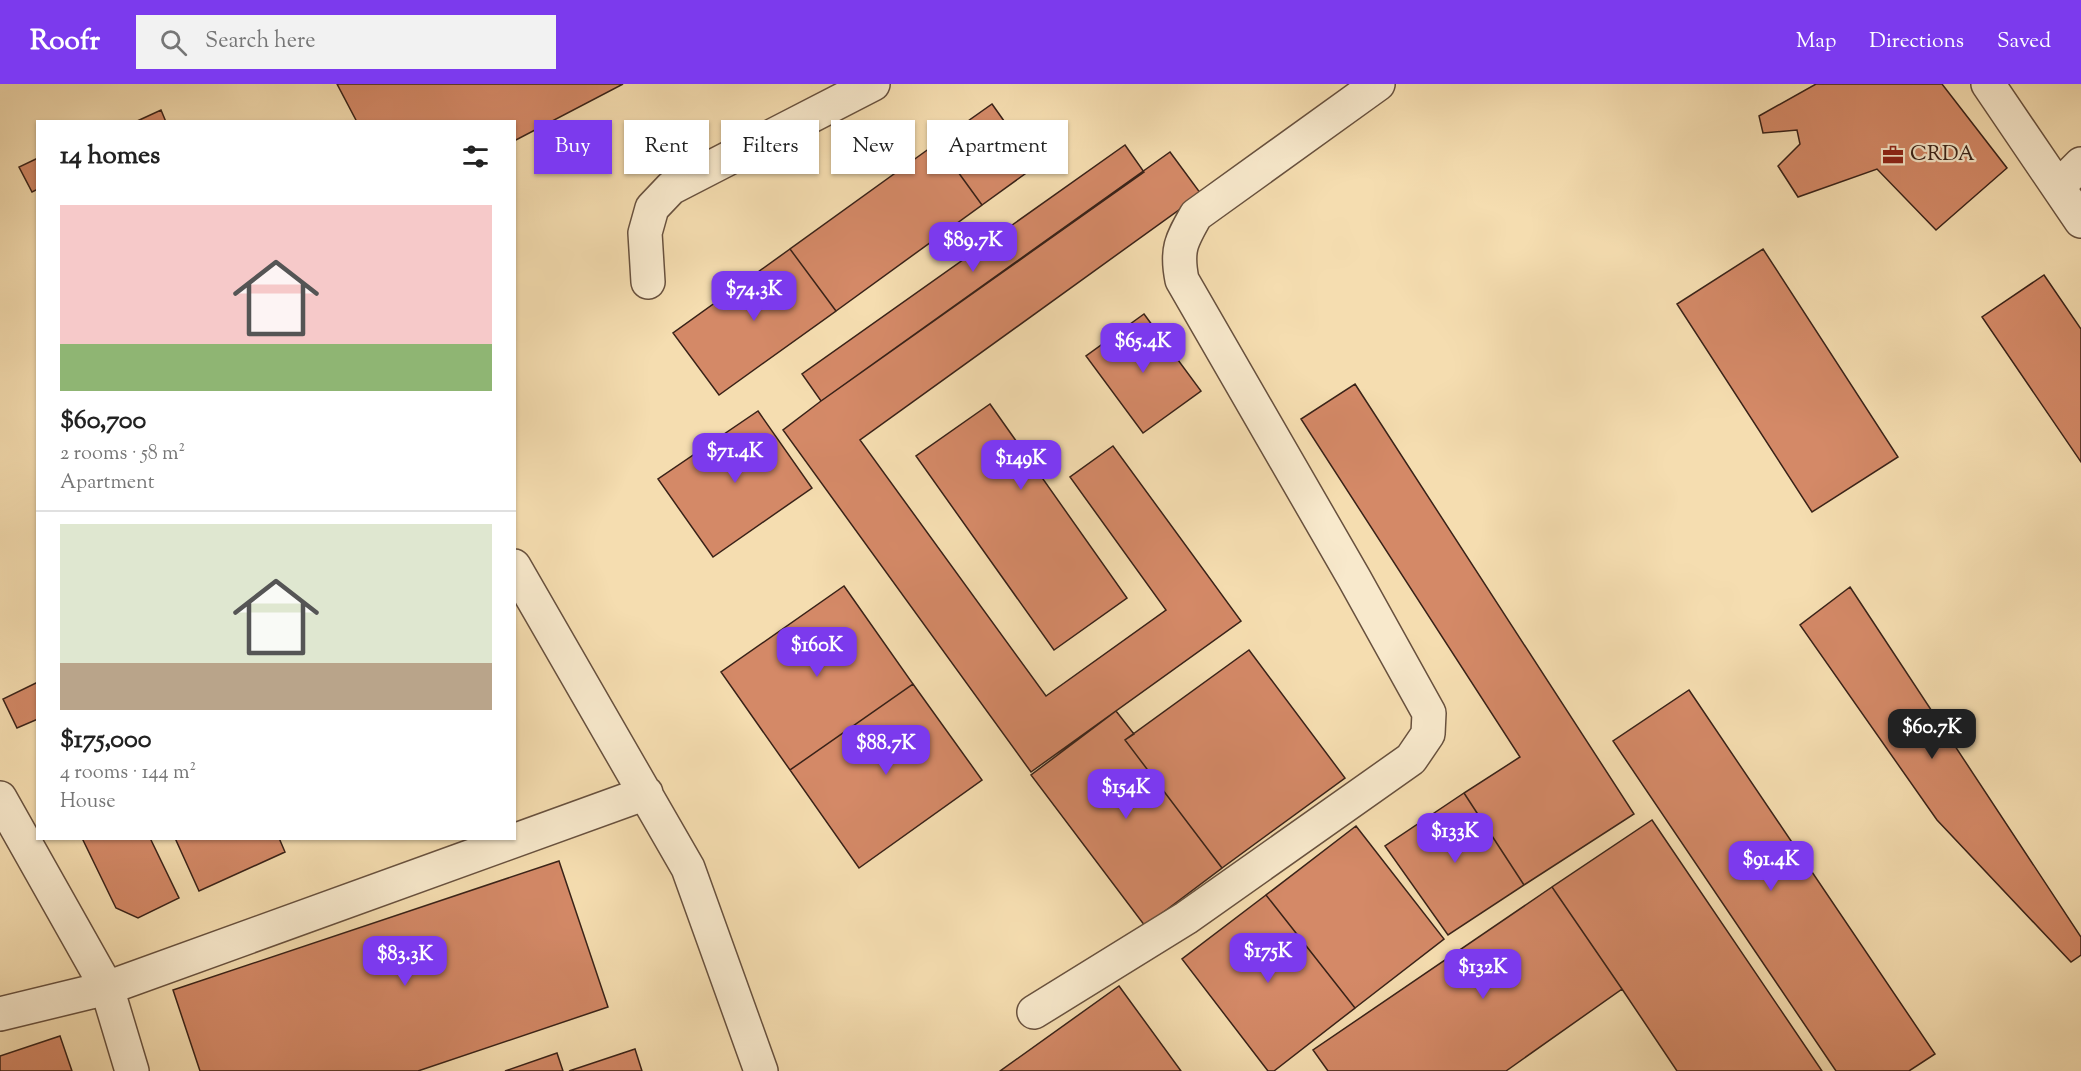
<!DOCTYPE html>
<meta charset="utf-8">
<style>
body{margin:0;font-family:"Sorts Mill Goudy",serif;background:#f2f2f2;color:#222;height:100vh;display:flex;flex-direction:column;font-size:22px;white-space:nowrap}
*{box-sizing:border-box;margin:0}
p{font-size:20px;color:#767676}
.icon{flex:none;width:33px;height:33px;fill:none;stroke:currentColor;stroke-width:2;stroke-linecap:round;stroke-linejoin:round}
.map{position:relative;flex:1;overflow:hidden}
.panel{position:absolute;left:36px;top:36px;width:480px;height:720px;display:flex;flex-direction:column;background:#fff;border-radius:0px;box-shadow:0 2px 4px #0004}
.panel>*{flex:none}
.guide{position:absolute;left:534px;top:36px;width:570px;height:54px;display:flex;gap:12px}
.price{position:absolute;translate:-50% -51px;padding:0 14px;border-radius:12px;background:#7c3aed;color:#fff;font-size:20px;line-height:39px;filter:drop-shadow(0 2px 3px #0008)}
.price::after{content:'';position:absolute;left:50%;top:36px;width:18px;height:14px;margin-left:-9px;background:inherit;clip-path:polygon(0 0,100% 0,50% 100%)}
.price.selected{background:#222;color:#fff}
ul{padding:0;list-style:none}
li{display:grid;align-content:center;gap:12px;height:318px;padding:0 24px}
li+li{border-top:2px solid #e0e0e0}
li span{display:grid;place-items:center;height:186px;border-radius:0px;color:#555}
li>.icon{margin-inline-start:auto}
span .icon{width:108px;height:108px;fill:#fffc;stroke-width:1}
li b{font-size:26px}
h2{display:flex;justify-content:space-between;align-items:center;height:72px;padding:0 24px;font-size:26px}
.tag{padding:0 21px;border-radius:0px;background:#fff;box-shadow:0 2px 4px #0004;font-size:21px;line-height:54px}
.tag.selected{background:#7c3aed;color:#fff}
header{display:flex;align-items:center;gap:36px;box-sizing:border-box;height:84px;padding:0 30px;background:#7c3aed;color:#fff}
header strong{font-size:28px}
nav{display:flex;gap:33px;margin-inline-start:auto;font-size:21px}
.search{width:420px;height:54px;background:#f2f2f2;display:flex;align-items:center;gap:15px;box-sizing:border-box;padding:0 21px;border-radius:0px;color:#767676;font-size:22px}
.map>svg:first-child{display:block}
</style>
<header>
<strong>Roofr</strong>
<div class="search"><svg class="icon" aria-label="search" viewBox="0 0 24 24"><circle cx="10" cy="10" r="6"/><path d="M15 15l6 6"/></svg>Search here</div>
<nav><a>Map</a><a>Directions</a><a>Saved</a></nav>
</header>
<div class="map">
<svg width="2081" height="987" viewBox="0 0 2081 987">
<rect width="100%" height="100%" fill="#f5ddb0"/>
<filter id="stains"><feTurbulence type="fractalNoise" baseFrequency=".00333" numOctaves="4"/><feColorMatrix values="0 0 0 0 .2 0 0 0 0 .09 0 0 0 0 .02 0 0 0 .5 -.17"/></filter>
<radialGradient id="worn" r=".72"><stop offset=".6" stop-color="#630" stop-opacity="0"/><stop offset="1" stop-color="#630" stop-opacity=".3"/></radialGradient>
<path fill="#d48967" stroke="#392218" stroke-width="1.5" d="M337 0H623L514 57V38H357Z
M1816 0H1942L2007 84 1936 146 1877 85 1798 113 1778 82 1800 60 1797 46 1763 49 1759 32Z
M992 20 1036 82 982 121 937 59Z
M161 26 166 38H135Z
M937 59 982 121 836 227 790 165Z
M1125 61 1144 88 821 317 802 290Z
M1170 68 1201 110 860 356 1046 612 1166 526 1070 393 1113 362 1241 537 1031 688 783 346 821 317Z
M38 74V105L32 108 19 83Z
M790 165 836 227 719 311 673 249Z
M1763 165 1898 373 1812 428 1677 220Z
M2044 191 2081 245V378L1982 233Z
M1144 230 1201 307 1143 349 1086 272Z
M1355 300 1634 730 1524 801 1464 709 1520 673 1301 335Z
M990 320 1127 514 1054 566 916 372Z
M758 327 812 404 713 473 658 395Z
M844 502 913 600 790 686 721 588Z
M1850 503 2081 853V871L2071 878 1937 736 1800 541Z
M1249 566 1345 694 1222 784 1125 656Z
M38 598V635L17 644 3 615Z
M913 600 982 696 859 784 790 686Z
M1689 606 1935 970 1909 987H1836L1613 657Z
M1116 627 1134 650 1125 656 1222 784 1145 842 1031 691Z
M1464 709 1524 801 1448 851 1385 762Z
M1652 736 1822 987H1677L1622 905 1552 803Z
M1356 742 1444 855 1355 924 1266 811Z
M82 754H150L179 814 138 834 116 824Z
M175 754H279L285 768 199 807Z
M559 777 608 923 418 987H200L173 906Z
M1552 803 1622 905 1506 987H1328L1313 966Z
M1266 811 1355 924 1274 987H1268L1182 875Z
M1119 902 1181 987H1000Z
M60 952 72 987H0V972Z
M635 965 642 987H569Z
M557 969 563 987H505Z"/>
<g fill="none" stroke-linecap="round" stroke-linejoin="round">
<defs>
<path id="minor" d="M1988 0 2081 137
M2058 103 2081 80
M648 198 645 149 652 124 671 104 873 0
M514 482 688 784 761 987
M0 714 107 904 132 987
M1034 928 1186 834 1411 675 1428 650 1429 629 1354 494 1182 196C1176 166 1181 157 1196 131L1378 0
M0 930 107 904 646 709"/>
</defs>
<use href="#minor" stroke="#68513e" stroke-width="36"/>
<use href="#minor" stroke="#f8e9cc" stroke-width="33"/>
</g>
<defs>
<symbol id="office-bare" viewBox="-9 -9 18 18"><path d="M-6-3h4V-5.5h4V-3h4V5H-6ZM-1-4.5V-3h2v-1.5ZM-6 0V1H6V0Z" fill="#8f2418" stroke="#f8e9cc" stroke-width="2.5" paint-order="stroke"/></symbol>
</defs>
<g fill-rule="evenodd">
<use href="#office-bare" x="1878" y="56" width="30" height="30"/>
</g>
<g text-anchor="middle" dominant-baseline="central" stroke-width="4.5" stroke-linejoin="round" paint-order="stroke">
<g font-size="21" fill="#392218" stroke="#f8e9cc" text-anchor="start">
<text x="1910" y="71">CRDA</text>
</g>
</g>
<rect width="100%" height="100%" filter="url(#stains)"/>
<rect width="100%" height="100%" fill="url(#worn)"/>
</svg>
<b class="price" style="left:973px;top:189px">$89.7K</b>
<b class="price" style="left:754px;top:238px">$74.3K</b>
<b class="price" style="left:1143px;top:290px">$65.4K</b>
<b class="price" style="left:735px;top:400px">$71.4K</b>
<b class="price" style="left:1021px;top:407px">$149K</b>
<b class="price" style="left:817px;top:594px">$160K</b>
<b class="price selected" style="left:1932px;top:676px">$60.7K</b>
<b class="price" style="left:886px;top:692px">$88.7K</b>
<b class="price" style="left:1126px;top:736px">$154K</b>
<b class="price" style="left:1455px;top:780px">$133K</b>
<b class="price" style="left:1771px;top:808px">$91.4K</b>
<b class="price" style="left:1268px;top:900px">$175K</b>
<b class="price" style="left:405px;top:903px">$83.3K</b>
<b class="price" style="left:1483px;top:916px">$132K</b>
<div class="guide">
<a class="tag selected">Buy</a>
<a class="tag">Rent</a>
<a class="tag">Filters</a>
<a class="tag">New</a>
<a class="tag">Apartment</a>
</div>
<section class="panel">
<h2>14 homes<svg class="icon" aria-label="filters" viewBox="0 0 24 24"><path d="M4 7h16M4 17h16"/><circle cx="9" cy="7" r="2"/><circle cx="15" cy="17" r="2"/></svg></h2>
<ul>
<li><span style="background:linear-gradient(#f6c9c9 75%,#8fb573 0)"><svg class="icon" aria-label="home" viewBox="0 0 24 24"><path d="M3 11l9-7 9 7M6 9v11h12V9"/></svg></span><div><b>$60,700</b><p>2 rooms · 58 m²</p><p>Apartment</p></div></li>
<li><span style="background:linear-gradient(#dfe7d0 75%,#b9a48a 0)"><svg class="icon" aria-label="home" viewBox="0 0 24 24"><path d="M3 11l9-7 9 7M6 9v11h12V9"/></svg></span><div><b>$175,000</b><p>4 rooms · 144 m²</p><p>House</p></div></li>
</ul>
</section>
</div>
